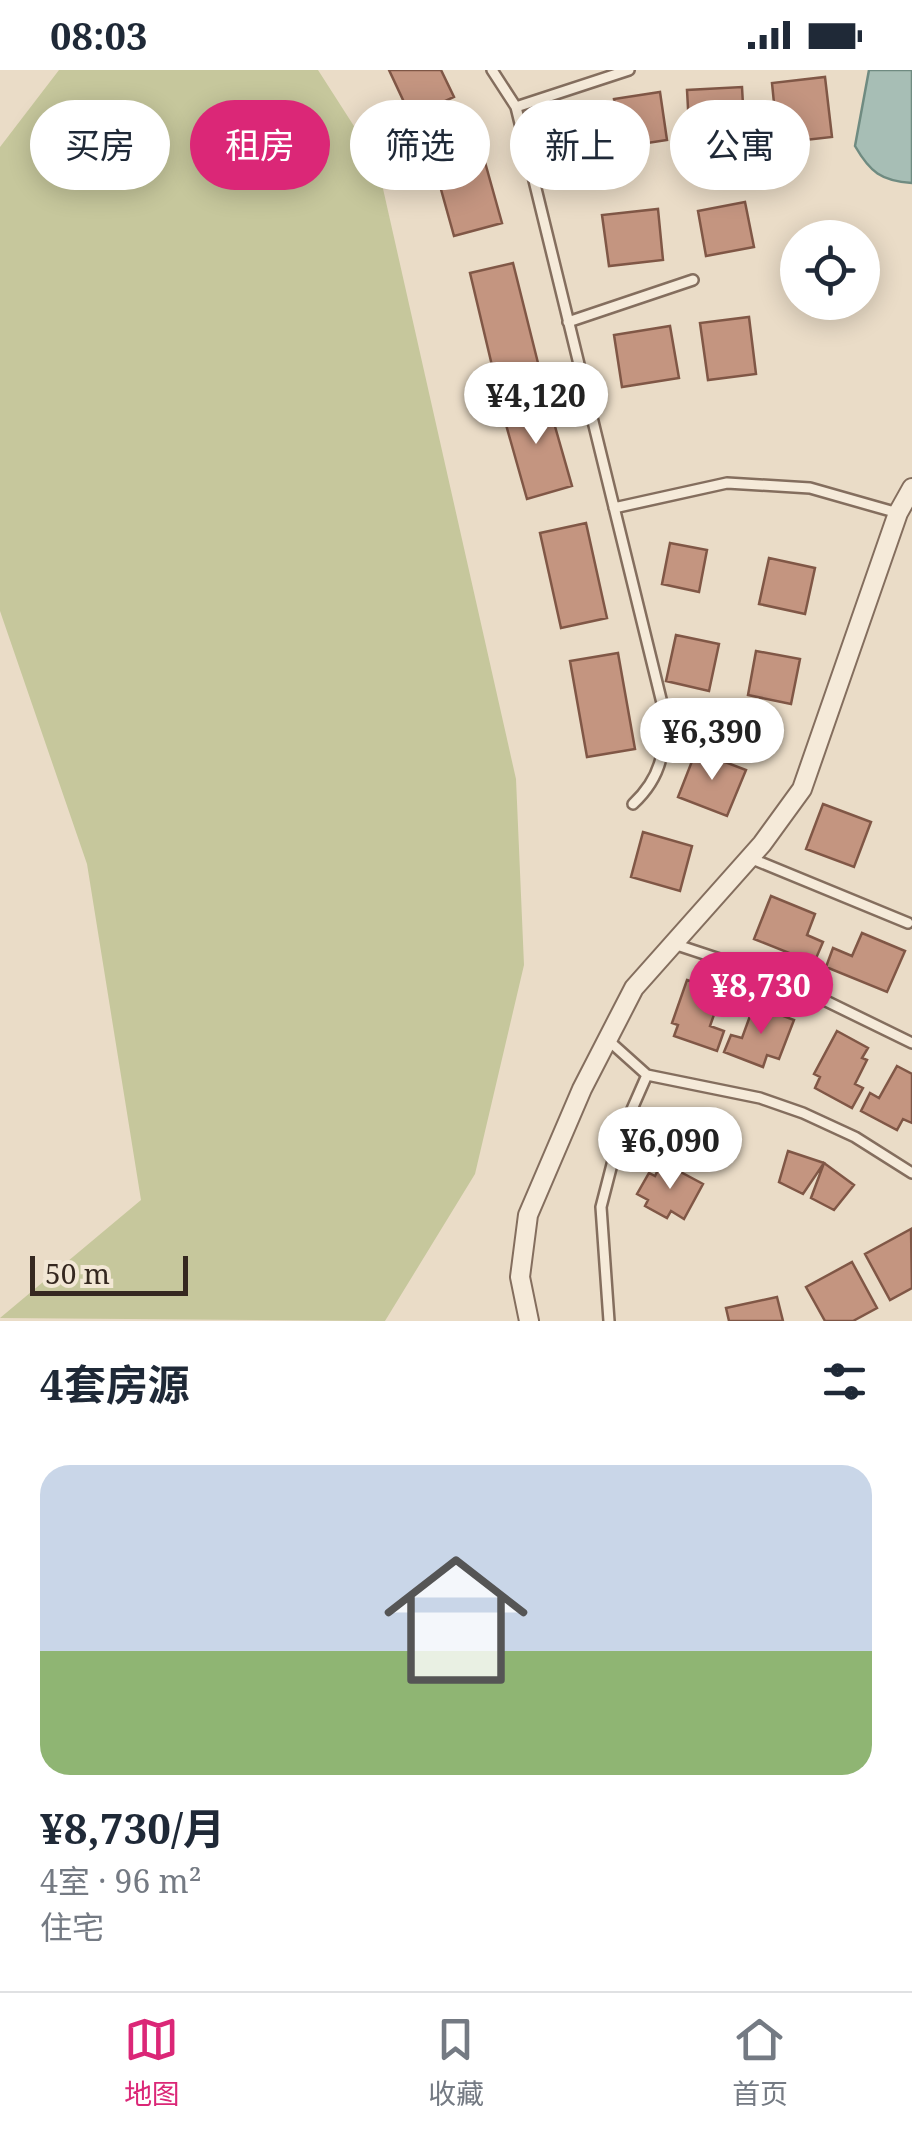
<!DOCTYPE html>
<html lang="zh">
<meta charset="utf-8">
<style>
body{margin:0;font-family:"Noto Serif","Noto Sans SC",serif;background:#f2f2f3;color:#1f2937;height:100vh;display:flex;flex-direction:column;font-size:38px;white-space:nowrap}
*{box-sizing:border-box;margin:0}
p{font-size:32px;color:#747a83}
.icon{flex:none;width:55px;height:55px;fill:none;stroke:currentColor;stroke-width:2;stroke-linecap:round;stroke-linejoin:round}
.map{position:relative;height:1251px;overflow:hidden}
.details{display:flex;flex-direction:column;background:#fff;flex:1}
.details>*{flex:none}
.banner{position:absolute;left:30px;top:30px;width:852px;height:90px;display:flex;gap:20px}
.buttons{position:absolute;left:780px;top:150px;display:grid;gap:20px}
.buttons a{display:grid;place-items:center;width:100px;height:100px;border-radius:50%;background:#fff;box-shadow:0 5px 25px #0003;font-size:50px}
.scale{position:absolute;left:30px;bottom:25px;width:158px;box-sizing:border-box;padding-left:10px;border:5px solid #352820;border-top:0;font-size:28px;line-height:35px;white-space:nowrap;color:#352820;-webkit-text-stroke:8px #f2e7d5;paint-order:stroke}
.price{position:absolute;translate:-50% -85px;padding:0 22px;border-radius:35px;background:#fff;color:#222;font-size:32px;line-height:65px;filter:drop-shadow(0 2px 5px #0008)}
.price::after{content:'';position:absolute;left:50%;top:60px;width:30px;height:22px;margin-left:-15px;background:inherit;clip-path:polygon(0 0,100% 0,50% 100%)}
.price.selected{background:#db2777;color:#fff}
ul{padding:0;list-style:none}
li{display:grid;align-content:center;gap:20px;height:530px;padding:0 40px}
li+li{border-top:2px solid #e0e1e3}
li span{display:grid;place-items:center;height:310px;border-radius:30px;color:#555}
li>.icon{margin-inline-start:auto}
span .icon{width:180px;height:180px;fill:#fffc;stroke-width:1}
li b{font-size:42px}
h2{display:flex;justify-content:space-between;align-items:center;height:120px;padding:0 40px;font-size:42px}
.tag{padding:0 35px;border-radius:45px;background:#fff;box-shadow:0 5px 25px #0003;font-size:35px;line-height:90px}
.tag.selected{background:#db2777;color:#fff}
.status{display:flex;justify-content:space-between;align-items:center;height:70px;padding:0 50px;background:#fff;direction:ltr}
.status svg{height:28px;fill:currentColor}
.dock{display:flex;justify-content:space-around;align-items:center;height:140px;border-top:2px solid #e0e1e3;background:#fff;font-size:28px;color:#747a83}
.dock a{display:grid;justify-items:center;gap:5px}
.dock .selected{color:#db2777}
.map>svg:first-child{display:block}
</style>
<div class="status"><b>08:03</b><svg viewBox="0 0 49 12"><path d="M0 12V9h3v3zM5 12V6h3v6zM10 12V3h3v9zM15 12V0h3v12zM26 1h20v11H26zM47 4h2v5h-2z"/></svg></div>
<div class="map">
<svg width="912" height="1251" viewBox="0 0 912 1251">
<rect width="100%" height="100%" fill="#eadcc7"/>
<path fill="#c6c79c" d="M59 0H318L377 92 516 709 524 895 475 1104 385 1251 0 1248 141 1130 87 794 0 541V77Z"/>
<path fill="#a7beb5" stroke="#6f8b81" stroke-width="2.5" d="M869 0H912V113C881 111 870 102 855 76Z"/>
<path fill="#c49580" stroke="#805746" stroke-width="2.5" d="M389 0H441L454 27 411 47Z
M825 7 832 67 778 73 772 13Z
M742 17 745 71 690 74 687 20Z
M660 22 667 70 621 77 614 29Z
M583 42 596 91 546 104 534 55Z
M476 60 502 153 454 166 428 73Z
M745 132 754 177 706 186 698 141Z
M658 139 663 190 609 196 602 145Z
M513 193 538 293 494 304 470 203Z
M749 247 756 304 708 310 700 253Z
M670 256 679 308 622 317 614 265Z
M546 325 572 416 527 429 501 337Z
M586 453 607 548 561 558 540 463Z
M670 473 707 480 699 522 662 514Z
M769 488 815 498 805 544 759 534Z
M676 565 719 574 709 621 666 611Z
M756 581 800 589 791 634 748 625Z
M618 583 635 679 587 687 570 591Z
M696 681 746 700 727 746 678 727Z
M823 734 871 752 854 797 806 779Z
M643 762 692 776 680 821 631 807Z
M771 826 815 844 807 865 823 872 814 893 754 869Z
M862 863 905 881 887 922 826 897 833 878 852 886Z
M687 910 722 922 710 956 724 961 717 981 674 966 678 955 672 953Z
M754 935 794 950 779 989 767 985 763 997 724 982 731 965 742 968Z
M837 961 868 978 862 988 867 990 855 1014 863 1018 852 1038 815 1018 820 1007 814 1004Z
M897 996 912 1004V1053L903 1049 897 1060 861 1041 870 1023 879 1028Z
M681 1041 693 1047 696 1041 718 1052 715 1058 726 1064 707 1100 667 1079 675 1065 669 1062Z
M788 1081 824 1093 803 1124 779 1112Z
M662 1092 703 1114 684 1149 671 1141 667 1148 645 1136 648 1130 637 1124 649 1103 655 1106Z
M824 1093 854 1115 834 1140 811 1128Z
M911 1159 912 1218 890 1230 865 1184Z
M852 1192 877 1238 853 1251H825L806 1217Z
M777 1227 783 1251H729L726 1238Z"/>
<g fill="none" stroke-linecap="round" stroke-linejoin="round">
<defs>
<path id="lane" d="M492 0 516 37 662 633C666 675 665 704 633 734
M516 37 629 0
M568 252 693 210
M614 438 727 413 810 418 898 443
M750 788 908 853
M674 874 783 910 912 973
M608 970 647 1005 760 1028 803 1043 855 1067 912 1103
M609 1251 601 1137 618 1071 647 1005"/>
<path id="street" d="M529 1251 520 1207 528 1145 582 1019 634 918 762 774 802 719 898 443 912 418"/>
</defs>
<use href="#lane" stroke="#846e5e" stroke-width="14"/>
<use href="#street" stroke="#846e5e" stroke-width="22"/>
<use href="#lane" stroke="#f5ead9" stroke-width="9"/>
<use href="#street" stroke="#f5ead9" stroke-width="18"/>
</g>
</svg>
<div class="buttons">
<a><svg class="icon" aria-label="locate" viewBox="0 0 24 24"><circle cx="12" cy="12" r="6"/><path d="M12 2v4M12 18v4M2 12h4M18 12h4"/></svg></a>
</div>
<div class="scale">50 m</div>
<b class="price" style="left:536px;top:377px">¥4,120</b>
<b class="price" style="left:712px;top:713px">¥6,390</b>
<b class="price selected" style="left:761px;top:967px">¥8,730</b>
<b class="price" style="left:670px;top:1122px">¥6,090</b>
<div class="banner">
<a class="tag">买房</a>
<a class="tag selected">租房</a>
<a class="tag">筛选</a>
<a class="tag">新上</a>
<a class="tag">公寓</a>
</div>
</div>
<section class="details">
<h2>4套房源<svg class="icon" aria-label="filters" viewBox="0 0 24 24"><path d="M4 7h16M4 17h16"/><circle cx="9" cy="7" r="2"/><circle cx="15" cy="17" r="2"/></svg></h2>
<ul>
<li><span style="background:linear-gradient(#c9d6e8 60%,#8fb573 0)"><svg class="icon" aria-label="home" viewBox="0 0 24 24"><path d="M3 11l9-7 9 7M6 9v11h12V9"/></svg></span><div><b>¥8,730/月</b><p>4室 · 96 m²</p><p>住宅</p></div></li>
</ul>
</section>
<nav class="dock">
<a class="selected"><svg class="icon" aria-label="map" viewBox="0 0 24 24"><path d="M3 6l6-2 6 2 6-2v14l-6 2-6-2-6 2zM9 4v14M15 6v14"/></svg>地图</a>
<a><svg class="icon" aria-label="saved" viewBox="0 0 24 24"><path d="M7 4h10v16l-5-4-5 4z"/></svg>收藏</a>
<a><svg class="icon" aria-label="home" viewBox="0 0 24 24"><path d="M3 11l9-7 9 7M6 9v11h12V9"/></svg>首页</a>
</nav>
